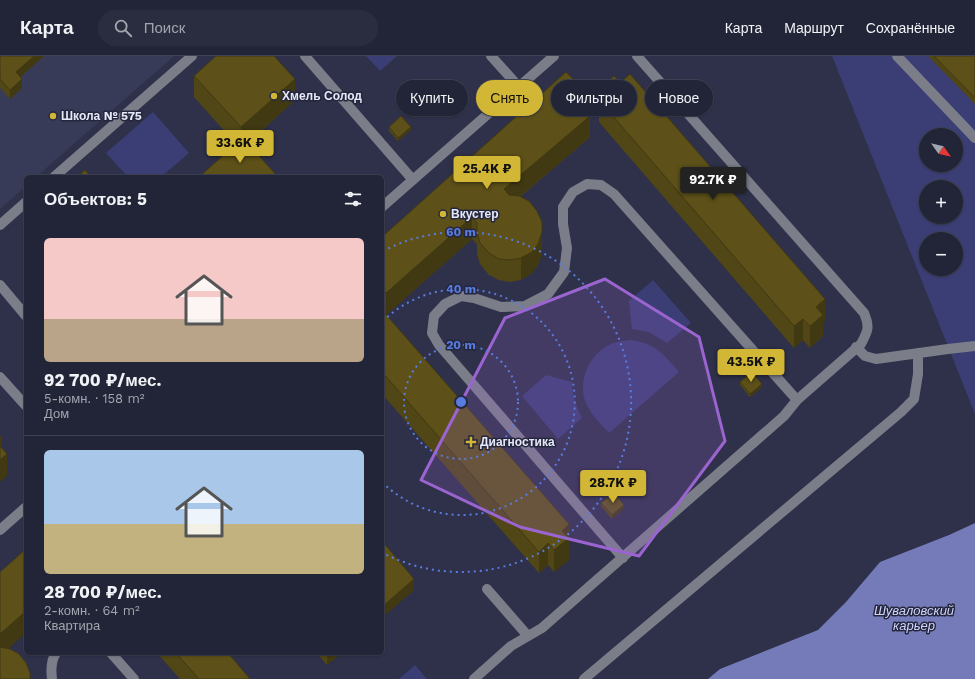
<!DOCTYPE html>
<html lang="ru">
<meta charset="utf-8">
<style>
body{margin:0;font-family:"Work Sans",sans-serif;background:#2a2d3f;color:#f1f3f6;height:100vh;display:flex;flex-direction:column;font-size:15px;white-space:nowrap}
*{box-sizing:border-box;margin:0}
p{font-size:13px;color:#a2a5ad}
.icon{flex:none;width:22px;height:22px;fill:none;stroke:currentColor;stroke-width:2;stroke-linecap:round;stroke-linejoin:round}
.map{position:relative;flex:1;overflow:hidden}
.sheet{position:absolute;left:24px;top:119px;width:360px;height:480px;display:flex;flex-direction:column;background:#222537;border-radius:6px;box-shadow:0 1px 3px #0004,0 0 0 1px #3f4252}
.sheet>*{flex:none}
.guide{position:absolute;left:396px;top:24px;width:380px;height:36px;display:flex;gap:8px}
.needle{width:26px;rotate:124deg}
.tools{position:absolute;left:919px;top:72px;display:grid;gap:8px}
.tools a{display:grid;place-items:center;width:44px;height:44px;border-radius:50%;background:#222537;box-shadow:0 1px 3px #0004,0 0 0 1px #3f4252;font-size:20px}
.price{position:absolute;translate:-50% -34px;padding:0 9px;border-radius:4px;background:#d2b736;color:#111;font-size:13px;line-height:26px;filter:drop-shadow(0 1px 2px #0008)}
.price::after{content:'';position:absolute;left:50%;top:24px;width:12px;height:9px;margin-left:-6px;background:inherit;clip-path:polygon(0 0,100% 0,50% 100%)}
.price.on{background:#222;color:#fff}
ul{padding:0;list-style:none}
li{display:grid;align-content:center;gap:8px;height:212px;padding:0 20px}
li+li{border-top:1px solid #3f4252}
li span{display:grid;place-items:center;height:124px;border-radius:6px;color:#555}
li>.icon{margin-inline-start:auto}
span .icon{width:72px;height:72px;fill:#fffc;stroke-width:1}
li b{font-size:17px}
h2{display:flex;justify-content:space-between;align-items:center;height:48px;padding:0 20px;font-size:17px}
.chip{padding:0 14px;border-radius:18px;background:#222537;box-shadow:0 1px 3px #0004,0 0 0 1px #3f4252;font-size:14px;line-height:36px}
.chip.on{background:#d2b736;color:#111}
header{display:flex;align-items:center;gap:24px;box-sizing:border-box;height:56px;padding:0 20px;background:#222537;border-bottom:1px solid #3f4252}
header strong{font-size:19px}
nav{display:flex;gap:22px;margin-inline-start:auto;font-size:14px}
.search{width:280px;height:36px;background:#2a2d3f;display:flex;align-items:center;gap:10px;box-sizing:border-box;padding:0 14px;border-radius:22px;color:#a2a5ad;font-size:15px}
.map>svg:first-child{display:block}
</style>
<header>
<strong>Карта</strong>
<div class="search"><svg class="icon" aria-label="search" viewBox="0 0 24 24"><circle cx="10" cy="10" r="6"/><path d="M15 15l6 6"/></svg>Поиск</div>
<nav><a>Карта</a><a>Маршрут</a><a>Сохранённые</a></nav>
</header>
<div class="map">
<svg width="975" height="623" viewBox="0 0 975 623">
<rect width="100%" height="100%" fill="#2e3149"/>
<path fill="#383b57" d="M0 0H174L36 121H26V130L0 153Z"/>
<path fill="#3b3e74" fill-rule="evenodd" d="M366 0H397L380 15Z
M832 0H975V358ZM926 79H956V109H926ZM926 131H956V161H926ZM926 183H956V213H926Z
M153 56 189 97 161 121H128L106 97Z
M653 224 691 267 667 287 649 276 632 273 629 245Z
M630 284C657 288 662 297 679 316L609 377C601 368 591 359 586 347 577 326 589 299 609 289 616 285 623 285 630 284Z
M546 319 572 326C572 339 576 350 582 362L558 383 522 340Z
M415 609 427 623H399Z"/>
<path fill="#757bb9" d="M975 467V623H708L720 613 818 574 846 546 880 506 949 479Z"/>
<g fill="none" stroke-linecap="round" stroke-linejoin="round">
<path stroke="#7b7d89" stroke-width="10" d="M305 0 413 124
M491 0 519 31
M897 0 975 82
M54 121 192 0
M382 151 554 0
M0 169 26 146
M0 229 26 260
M856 291 865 300 876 303 948 293 975 290
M0 321 26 350
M0 474 26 451
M623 502 439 289 432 277 434 260 445 248 461 240 474 242 501 251 525 250 548 238 564 216 567 192 563 168V151L573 136 587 128 601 129 614 138 797 344
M487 533 528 580
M111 597 134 623
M52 623C51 615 51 604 56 597
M474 623 511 590 542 572 784 360 797 344 861 288C868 275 870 271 864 257L637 0
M584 623 901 356 914 343 918 318V297"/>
</g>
<path fill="#504616" d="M0 0H44L20 21 22 32 10 43 0 32Z
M928 0H975V48Z
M194 20 295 44 248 87 236 88 194 41Z
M601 31 825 265 823 266V280L810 292 803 284 794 292 599 66V44L601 43Z
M579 47 590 81 520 141 542 198 538 209 532 217 521 224 510 226 499 224 489 219 480 208 477 198V188L472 183 386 259 569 490V504L554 516 548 509 539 517 382 338V181Z
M389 71 411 74 398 85 389 75Z
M740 326 762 331 750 341 740 329Z
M601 447 624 452 612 463 601 450Z
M157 597H228L250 623H180Z
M317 597H341L327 609Z"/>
<path fill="#413912" d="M34 0H44L16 25V16Z
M22 23V32L10 43V34Z
M295 23V44L241 93V71Z
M579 29V51L570 37Z
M590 60V81L504 154V133Z
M411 71V74L398 85V82Z
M472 161V183L386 259V237Z
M542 166V198L538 209 532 217 521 224V202Z
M825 243V265L823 266V280L810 292V270L816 251Z
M803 263V284L794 292V270Z
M762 328V331L750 341V338Z
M2 378V399L0 401V380Z
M7 398V420L0 426V404Z
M624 449V452L612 463V459Z
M569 468V504L554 516V494L562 475Z
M548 487V509L539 517V496Z
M414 523V534L382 562V551Z
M26 555V577L0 600V578Z
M328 597H341L327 609V598Z"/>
<path fill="#5d5119" stroke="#413912" d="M0 0H34L16 16 22 23 10 34 0 23Z
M216 0H274L295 23 241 71 194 20Z
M934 0H975V42Z
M566 16 579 29 570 37 590 60 504 133 509 139 519 140 529 145 537 155 542 166V176L538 188 532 196 521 202 510 204 499 203 489 197 480 187 477 176V167L472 161 386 237 382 233V181Z
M630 18 825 243 816 251 823 259 810 270 803 263 794 270 599 44 607 38 601 31 614 20 620 27Z
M401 60 411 71 398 82 389 71Z
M243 82 278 121H199Z
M85 114 91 121H77Z
M382 254 569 468 562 475 569 482 554 494 548 487 539 496 382 316Z
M752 316 762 328 750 338 740 326Z
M0 390 7 398 0 404Z
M614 437 624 449 612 459 601 447Z
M382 485 414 523 382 551Z
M26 493V555L0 578V516Z
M0 591 10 593 19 598 26 607 30 617V623H0Z
M176 597H228L250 623H199Z"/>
<path fill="#9b64d0" fill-opacity="0.2" stroke="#9b64d0" stroke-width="3" stroke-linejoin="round" d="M605 223 699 281 725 385 639 500 520 471 421 424 505 262Z"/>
<g fill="none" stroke="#597ce1" stroke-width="2" stroke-dasharray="2 4">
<circle cx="461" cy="346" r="57"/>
<path d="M383 265A113 113 0 1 1 383 427"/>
<path d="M383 195A170 170 0 1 1 383 497"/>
</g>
<g fill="#d2b736" stroke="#25273e" stroke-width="1.5">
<circle cx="274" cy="40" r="4"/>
<circle cx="53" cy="60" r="4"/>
<circle cx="443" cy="158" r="4"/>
<path d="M469 380h4v4h4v4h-4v4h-4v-4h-4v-4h4z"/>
</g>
<g text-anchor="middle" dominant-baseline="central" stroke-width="3" stroke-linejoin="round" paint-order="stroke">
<g font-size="12" font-weight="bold" fill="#e6e8f7" stroke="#25273e" text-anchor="start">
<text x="282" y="40">Хмель Солод</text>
<text x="61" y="60">Школа № 575</text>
<text x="451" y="158">Вкустер</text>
<text x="480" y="386">Диагностика</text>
</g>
<g font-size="13" font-style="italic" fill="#cfd4f8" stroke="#25273e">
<text x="914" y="554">Шуваловский<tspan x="914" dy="15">карьер</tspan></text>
</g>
</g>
<circle cx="461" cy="346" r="6" fill="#597ce1" stroke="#25273e" stroke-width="2"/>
<g font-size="12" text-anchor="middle" font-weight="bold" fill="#597ce1" stroke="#25273e" stroke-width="3" stroke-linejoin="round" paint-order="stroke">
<text x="461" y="180">60 m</text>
<text x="461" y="237">40 m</text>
<text x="461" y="293">20 m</text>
</g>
</svg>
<div class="tools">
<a><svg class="needle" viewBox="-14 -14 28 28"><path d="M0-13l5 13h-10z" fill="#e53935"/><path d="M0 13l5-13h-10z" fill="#a2a5ad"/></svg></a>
<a>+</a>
<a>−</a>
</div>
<b class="price" style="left:240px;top:108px">33.6K ₽</b>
<b class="price" style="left:487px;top:134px">25.4K ₽</b>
<b class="price on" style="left:713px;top:145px">92.7K ₽</b>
<b class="price" style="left:751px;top:327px">43.5K ₽</b>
<b class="price" style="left:613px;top:448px">28.7K ₽</b>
<div class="guide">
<a class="chip">Купить</a>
<a class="chip on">Снять</a>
<a class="chip">Фильтры</a>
<a class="chip">Новое</a>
</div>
<section class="sheet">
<h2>Объектов: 5<svg class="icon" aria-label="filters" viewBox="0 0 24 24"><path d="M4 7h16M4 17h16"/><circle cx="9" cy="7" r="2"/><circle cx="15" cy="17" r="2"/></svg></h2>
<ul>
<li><span style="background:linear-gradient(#f6c9c9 65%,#b9a48a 0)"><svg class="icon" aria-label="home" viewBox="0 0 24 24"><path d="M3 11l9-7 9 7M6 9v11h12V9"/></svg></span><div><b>92 700 ₽/мес.</b><p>5-комн. · 158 m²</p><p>Дом</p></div></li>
<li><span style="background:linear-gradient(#a9c7e8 60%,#c2b280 0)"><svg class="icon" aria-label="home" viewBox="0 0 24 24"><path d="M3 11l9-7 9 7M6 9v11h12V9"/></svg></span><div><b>28 700 ₽/мес.</b><p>2-комн. · 64 m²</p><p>Квартира</p></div></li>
</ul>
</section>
</div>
